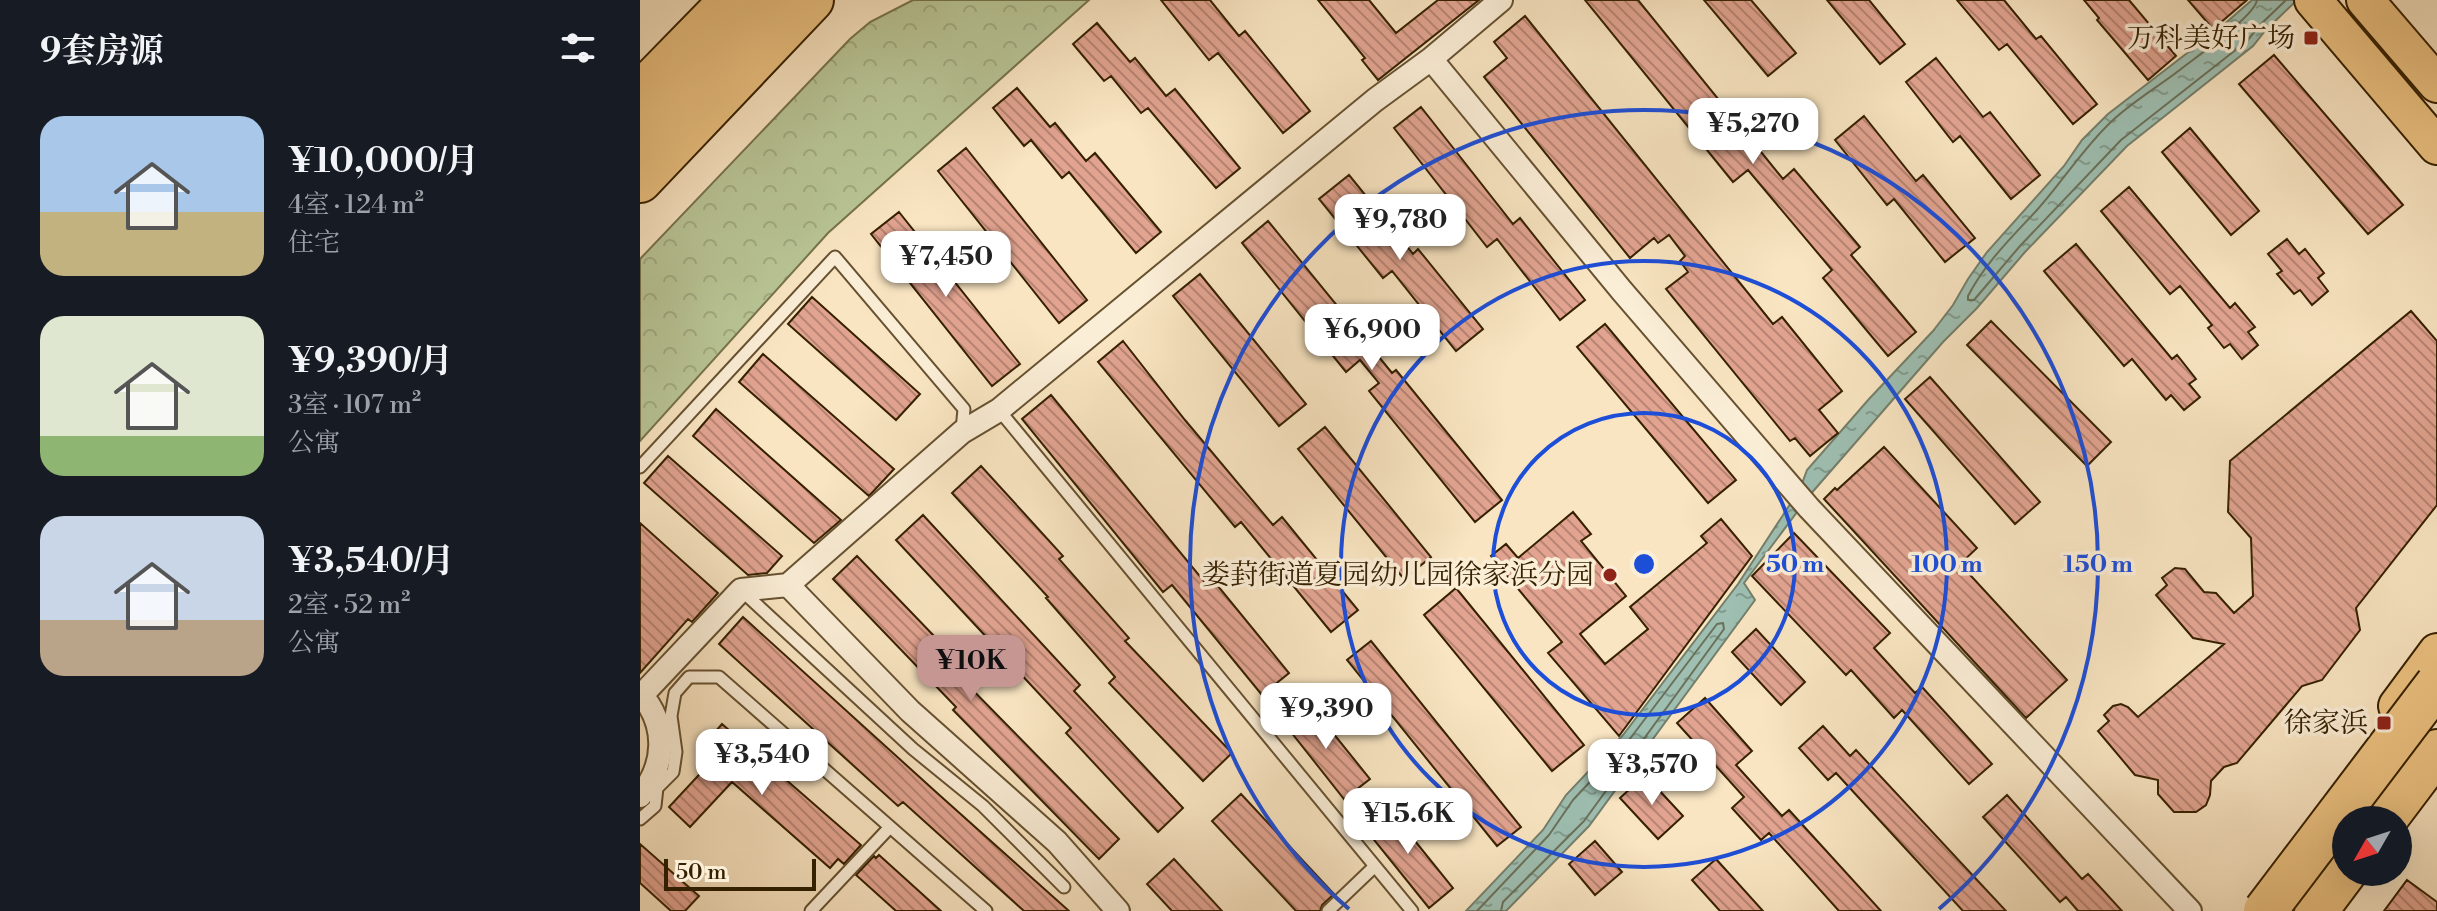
<!DOCTYPE html>
<html lang="zh">
<meta charset="utf-8">
<style>
body{margin:0;font-family:"Libre Bodoni","Noto Serif SC",serif;background:#20242c;color:#f1f3f6;height:100vh;display:flex;flex-direction:column;font-size:30px;white-space:nowrap}
*{box-sizing:border-box;margin:0}
p{font-size:26px;color:#9ea1a6}
.icon{flex:none;width:44px;height:44px;fill:none;stroke:currentColor;stroke-width:2;stroke-linecap:round;stroke-linejoin:round}
.map{position:relative;flex:1;overflow:hidden}
.drawer{display:flex;flex-direction:column;background:#171b24;width:640px}
.drawer>*{flex:none}
.needle{width:52px;rotate:231deg}
.fabs{position:absolute;left:1692px;top:806px;display:grid;gap:16px}
.fabs a{display:grid;place-items:center;width:80px;height:80px;border-radius:50%;background:#171b24;box-shadow:0 8px 32px #0002;font-size:40px}
.scale{position:absolute;left:24px;bottom:20px;width:152px;box-sizing:border-box;padding-left:8px;border:4px solid #352000;border-top:0;font-size:22px;line-height:28px;white-space:nowrap;color:#352000;-webkit-text-stroke:6px #fbeed7;paint-order:stroke}
.price{position:absolute;translate:-50% -68px;padding:0 18px;border-radius:16px;background:#fff;color:#222;font-size:26px;line-height:52px;filter:drop-shadow(0 2px 4px #0008)}
.price::after{content:'';position:absolute;left:50%;top:48px;width:24px;height:18px;margin-left:-12px;background:inherit;clip-path:polygon(0 0,100% 0,50% 100%)}
.price.current{background:#c59692;color:#111}
ul{padding:0;list-style:none}
li{display:flex;align-items:center;gap:24px;height:200px;padding:0 40px}
li span{display:grid;place-items:center;flex:none;width:224px;height:160px;border-radius:24px;color:#555}
li>.icon{margin-inline-start:auto}
span .icon{width:96px;height:96px;fill:#fffc;stroke-width:1}
li b{font-size:34px}
h2{display:flex;justify-content:space-between;align-items:center;height:96px;padding:0 40px;font-size:34px}
main{display:flex;flex:1;min-height:0}
.map>svg:first-child{display:block}
</style>
<main>
<section class="drawer">
<h2>9套房源<svg class="icon" aria-label="filters" viewBox="0 0 24 24"><path d="M4 7h16M4 17h16"/><circle cx="9" cy="7" r="2"/><circle cx="15" cy="17" r="2"/></svg></h2>
<ul>
<li><span style="background:linear-gradient(#a9c7e8 60%,#c2b280 0)"><svg class="icon" aria-label="home" viewBox="0 0 24 24"><path d="M3 11l9-7 9 7M6 9v11h12V9"/></svg></span><div><b>¥10,000/月</b><p>4室 · 124 m²</p><p>住宅</p></div></li>
<li><span style="background:linear-gradient(#dfe7d0 75%,#8fb573 0)"><svg class="icon" aria-label="home" viewBox="0 0 24 24"><path d="M3 11l9-7 9 7M6 9v11h12V9"/></svg></span><div><b>¥9,390/月</b><p>3室 · 107 m²</p><p>公寓</p></div></li>
<li><span style="background:linear-gradient(#c9d6e8 65%,#b9a48a 0)"><svg class="icon" aria-label="home" viewBox="0 0 24 24"><path d="M3 11l9-7 9 7M6 9v11h12V9"/></svg></span><div><b>¥3,540/月</b><p>2室 · 52 m²</p><p>公寓</p></div></li>
</ul>
</section>
<div class="map">
<svg width="1797" height="911" viewBox="0 0 1797 911">
<defs>
<pattern id="forest-crowns" width="20" height="18" patternUnits="userSpaceOnUse" patternTransform="scale(2)"><rect width="20" height="18" fill="#b9c697"/><path d="M2 6a3 3 0 1 1 6 0M12 15a3 3 0 1 1 6 0" fill="none" stroke="#a0aa80"/></pattern>
<pattern id="water-ripples" width="26" height="14" patternUnits="userSpaceOnUse" patternTransform="scale(2)"><rect width="26" height="14" fill="#9ebfb2"/><path d="M2 4q2-2 4 0t4 0M15 11q2-2 4 0t4 0" fill="none" stroke="#829b8e"/></pattern>
<pattern id="building-back-hatch" width="6" height="6" patternUnits="userSpaceOnUse" patternTransform="scale(2)"><rect width="6" height="6" fill="#e2a491"/><path d="M-1 5l2 2M0 0l6 6M5-1l2 2" fill="none" stroke="#b88574"/></pattern>
</defs>
<rect width="100%" height="100%" fill="#f9e5c2"/>
<filter id="stains"><feTurbulence type="fractalNoise" baseFrequency=".0025" numOctaves="4"/><feColorMatrix values="0 0 0 0 .2 0 0 0 0 .09 0 0 0 0 .02 0 0 0 .5 -.17"/></filter>
<radialGradient id="worn" r=".72"><stop offset=".6" stop-color="#630" stop-opacity="0"/><stop offset="1" stop-color="#630" stop-opacity=".3"/></radialGradient>
<path fill="url(#forest-crowns)" stroke="#77734c" stroke-width="2" d="M273 0H449L188 233 0 441V259L210 39 230 22Z"/>
<path fill="url(#water-ripples)" stroke="#747f6b" stroke-width="2" d="M1612 0H1657L1625 31 1613 46 1487 146 1385 252 1337 308 1303 342 1169 496 1104 583 1115 600 949 826 866 911H826L903 830 926 795 983 735 1098 584 1160 489 1167 470 1229 399 1293 331 1313 305 1328 279 1347 252 1424 166 1442 140 1468 114 1581 27Z"/>
<g fill="none" stroke-linecap="round" stroke-linejoin="round">
<path stroke="#6a7059" stroke-width="2" d="M1617 0C1615 16 1556 57 1541 69 1518 87 1493 101 1472 121 1444 147 1423 181 1397 210 1372 237 1345 263 1328 296V300H1334L1380 246 1481 140 1607 41 1620 25 1646 0
M837 911 909 835 933 800 989 740 1077 624 1083 623 1084 629 944 821 863 902 861 911"/>
</g>
<path fill="url(#building-back-hatch)" stroke="#352000" stroke-width="2" d="M521 0H570L599 36 605 31 670 111 643 133 578 53 569 60Z
M678 0H729L756 33 798 0H839L738 80 722 60 725 58Z
M945 0H998L1143 179 1154 169 1220 247 1211 255 1276 332 1248 356 1183 278 1192 270 1108 170 1093 182Z
M1064 0H1111L1156 53 1128 76Z
M1187 0H1229L1265 44 1240 64Z
M1317 0H1364L1396 39 1401 36 1457 104 1433 124 1367 44 1359 50Z
M1444 0H1489L1536 56 1508 80 1457 20 1459 18Z
M1548 0H1607L1573 29Z
M885 16 1133 324 1142 317 1202 391 1179 410 1198 433 1170 456 1155 438 1150 441 1026 289 1048 272 1040 261 1045 256 1029 235 1018 243 1014 238 990 258 844 77 867 58 854 42Z
M457 23 490 62 495 58 526 96 535 89 600 168 576 188 508 108 501 113 471 76 464 81 433 44Z
M1634 55 1763 205 1728 234 1599 84Z
M1296 58 1343 117 1350 112 1400 175 1371 199 1320 136 1313 142 1266 82Z
M377 88 410 127 415 123 446 161 455 153 521 232 496 253 429 172 422 178 391 140 384 146 353 108Z
M781 107 873 224 880 218 945 300 920 320 857 239 847 247 754 128Z
M1224 116 1276 181 1283 175 1335 238 1305 262 1254 199 1247 205 1195 140Z
M1550 128 1619 211 1591 235 1522 152Z
M326 148 447 300 419 323 298 171Z
M709 175 773 254 778 249 843 329 816 351 752 271 743 278 679 199Z
M1489 187 1590 308 1595 303 1615 327 1608 332 1618 345 1602 359 1590 344 1584 348 1568 328 1572 325 1540 286 1530 294 1461 211Z
M259 212 380 364 352 386 231 234Z
M628 221 752 373 756 370 862 500 835 522 729 391 739 383 720 360 706 372 602 243Z
M1647 239 1659 254 1665 249 1684 273 1678 278 1688 291 1672 305 1660 290 1654 294 1637 274 1642 271 1628 254Z
M1436 244 1532 359 1537 355 1556 379 1549 384 1560 397 1544 410 1531 395 1526 400 1492 359 1484 366 1404 271Z
M560 274 666 404 639 426 533 296Z
M172 297 280 394 256 420 148 324Z
M1771 311 1797 341V505L1716 608 1720 630 1682 680 1662 686 1597 763 1584 767 1571 781 1570 795 1566 805 1556 812H1534L1518 794V780L1495 775 1458 731 1469 721 1464 715 1473 706 1481 704 1488 707 1498 717 1584 644 1553 638 1516 595 1527 585 1522 578 1535 568 1545 569 1564 592 1576 593 1594 613 1613 596 1611 538 1588 512 1590 461Z
M1351 321 1471 442 1447 466 1327 345Z
M965 324 1096 480 1068 503 937 347Z
M483 341 545 420 633 525 642 517 718 610 691 632 601 522 595 527 458 362Z
M123 354 254 469 229 496 99 382Z
M1290 377 1400 502 1375 524 1265 399Z
M411 395 567 585 573 580 649 673 622 695 532 585 523 592 382 419Z
M76 409 201 520 174 543 53 436Z
M685 427 791 557 764 579 658 449Z
M1244 447 1337 548 1320 564 1427 680 1386 718 1184 499 1195 488 1197 490Z
M28 456 142 556 127 573 108 575 4 483Z
M341 466 423 556 419 559 489 638 485 641 592 753 563 781 469 683 475 677 406 598 408 597 312 493Z
M933 512 951 534 941 541 986 596 940 634 965 664 1008 629 990 607 1067 543 1061 536 1081 519 1112 556 979 736 908 653 922 642 851 556 866 544 878 558Z
M283 515 440 685 434 691 543 808 518 832 426 733 431 728 256 540Z
M0 523 78 593 52 622 48 619 0 673Z
M1154 533 1250 633 1234 648 1275 693 1282 687 1352 764 1329 784 1262 710 1254 718 1211 670 1206 675 1112 576Z
M217 556 322 665 315 672 479 839 459 859 313 710 316 707 193 579Z
M816 588 944 745 912 771 784 615Z
M103 617 296 792 429 911H384L263 802 258 806 79 644Z
M1116 629 1165 682 1141 705 1092 652Z
M731 641 881 827 857 846 707 660Z
M1065 698 1112 751 1096 765 1142 816 1149 810 1241 911H1199L1129 833 1121 840 1092 808 1104 797 1037 723Z
M668 702 730 779 704 799 643 722Z
M82 724 221 845 204 864 198 859 190 868 92 782 50 827 29 807 70 763 58 752Z
M1183 726 1210 756 1216 750 1366 911H1323L1196 773 1188 780 1159 748Z
M1005 775 1043 816 1018 839 980 798Z
M601 794 694 894 682 905 680 911H656L572 821Z
M1367 795 1442 879 1448 874 1482 911H1438L1426 897 1420 902 1343 817Z
M746 805 813 888 789 908 722 825Z
M955 841 982 872 955 895 929 864Z
M0 844 59 896 45 911H31L0 883Z
M239 855 301 911H256L216 875 234 856 236 858Z
M534 859 582 911H532L507 884Z
M1076 859 1123 911H1080L1052 880Z
M1767 880 1797 902V911H1744Z"/>
<g fill="none" stroke-linecap="round" stroke-linejoin="round">
<defs>
<path id="lane" d="M359 410 772 911
M0 467 195 257 324 409 322 430
M101 590 273 749 343 806 424 887
M17 788 33 772 36 752 31 716 35 693 49 677H79L346 911
M0 819 15 806 17 788 13 784
M171 911 250 827
M688 911 735 866"/>
<path id="street" d="M791 59 982 291 1169 508 1550 911
M148 585 322 432 359 410 735 100 791 59 861 0
M0 693C28 725 26 765 0 796
M2 695 101 590 148 585 270 711 417 842 478 911"/>
<path id="primary" d="M1673 0 1797 146
M1725 0 1797 84
M0 89 87 0
M1757 706 1797 652"/>
<path id="highway" d="M0 130 124 0
M0 181 172 0
M1745 820 1797 751
M1676 911 1706 871"/>
</defs>
<use href="#lane" stroke="#665130" stroke-width="15"/>
<use href="#street" stroke="#665130" stroke-width="26"/>
<use href="#primary" stroke="#352000" stroke-width="40"/>
<use href="#highway" stroke="#352000" stroke-width="46"/>
<use href="#lane" stroke="#fbeed7" stroke-width="11"/>
<use href="#street" stroke="#fbeed7" stroke-width="22"/>
<use href="#primary" stroke="#ecc281" stroke-width="36"/>
<use href="#highway" stroke="#ecc281" stroke-width="42"/>
<defs>
<path id="highway-bridge" d="M1625 911 1797 684"/>
</defs>
<use href="#highway-bridge" stroke="#352000" stroke-width="46" stroke-linecap="butt"/>
<use href="#highway-bridge" stroke="#ecc281" stroke-width="42"/>
</g>
<g fill="none" stroke="#1d4ed8" stroke-width="4">
<circle cx="1004" cy="564" r="151"/>
<circle cx="1004" cy="564" r="303"/>
<path d="M709 909A454 454 0 1 1 1299 909"/>
</g>
<g fill="#8f2418" stroke="#fbeed7" stroke-width="3">
<rect x="1663" y="30" width="16" height="16" rx="4"/>
<circle cx="970" cy="575" r="8"/>
<rect x="1736" y="715" width="16" height="16" rx="4"/>
</g>
<g text-anchor="middle" dominant-baseline="central" stroke-width="7" stroke-linejoin="round" paint-order="stroke">
<g font-size="28" fill="#352000" stroke="#fbeed7" text-anchor="end">
<text x="1655" y="38">万科美好广场</text>
<text x="954" y="575">娄葑街道夏园幼儿园徐家浜分园</text>
<text x="1728" y="723">徐家浜</text>
</g>
</g>
<circle cx="1004" cy="564" r="12" fill="#1d4ed8" stroke="#fbeed7" stroke-width="4"/>
<g font-size="24" text-anchor="middle" font-weight="bold" fill="#1d4ed8" stroke="#fbeed7" stroke-width="7" stroke-linejoin="round" paint-order="stroke">
<text x="1155" y="572">50 m</text>
<text x="1307" y="572">100 m</text>
<text x="1458" y="572">150 m</text>
</g>
<rect width="100%" height="100%" filter="url(#stains)"/>
<rect width="100%" height="100%" fill="url(#worn)"/>
</svg>
<div class="fabs">
<a><svg class="needle" viewBox="-14 -14 28 28"><path d="M0-13l5 13h-10z" fill="#e53935"/><path d="M0 13l5-13h-10z" fill="#9ea1a6"/></svg></a>
</div>
<div class="scale">50 m</div>
<b class="price" style="left:1113px;top:166px">¥5,270</b>
<b class="price" style="left:760px;top:262px">¥9,780</b>
<b class="price" style="left:306px;top:299px">¥7,450</b>
<b class="price" style="left:732px;top:372px">¥6,900</b>
<b class="price current" style="left:331px;top:703px">¥10K</b>
<b class="price" style="left:686px;top:751px">¥9,390</b>
<b class="price" style="left:122px;top:797px">¥3,540</b>
<b class="price" style="left:1012px;top:807px">¥3,570</b>
<b class="price" style="left:768px;top:856px">¥15.6K</b>
</div>
</main>
